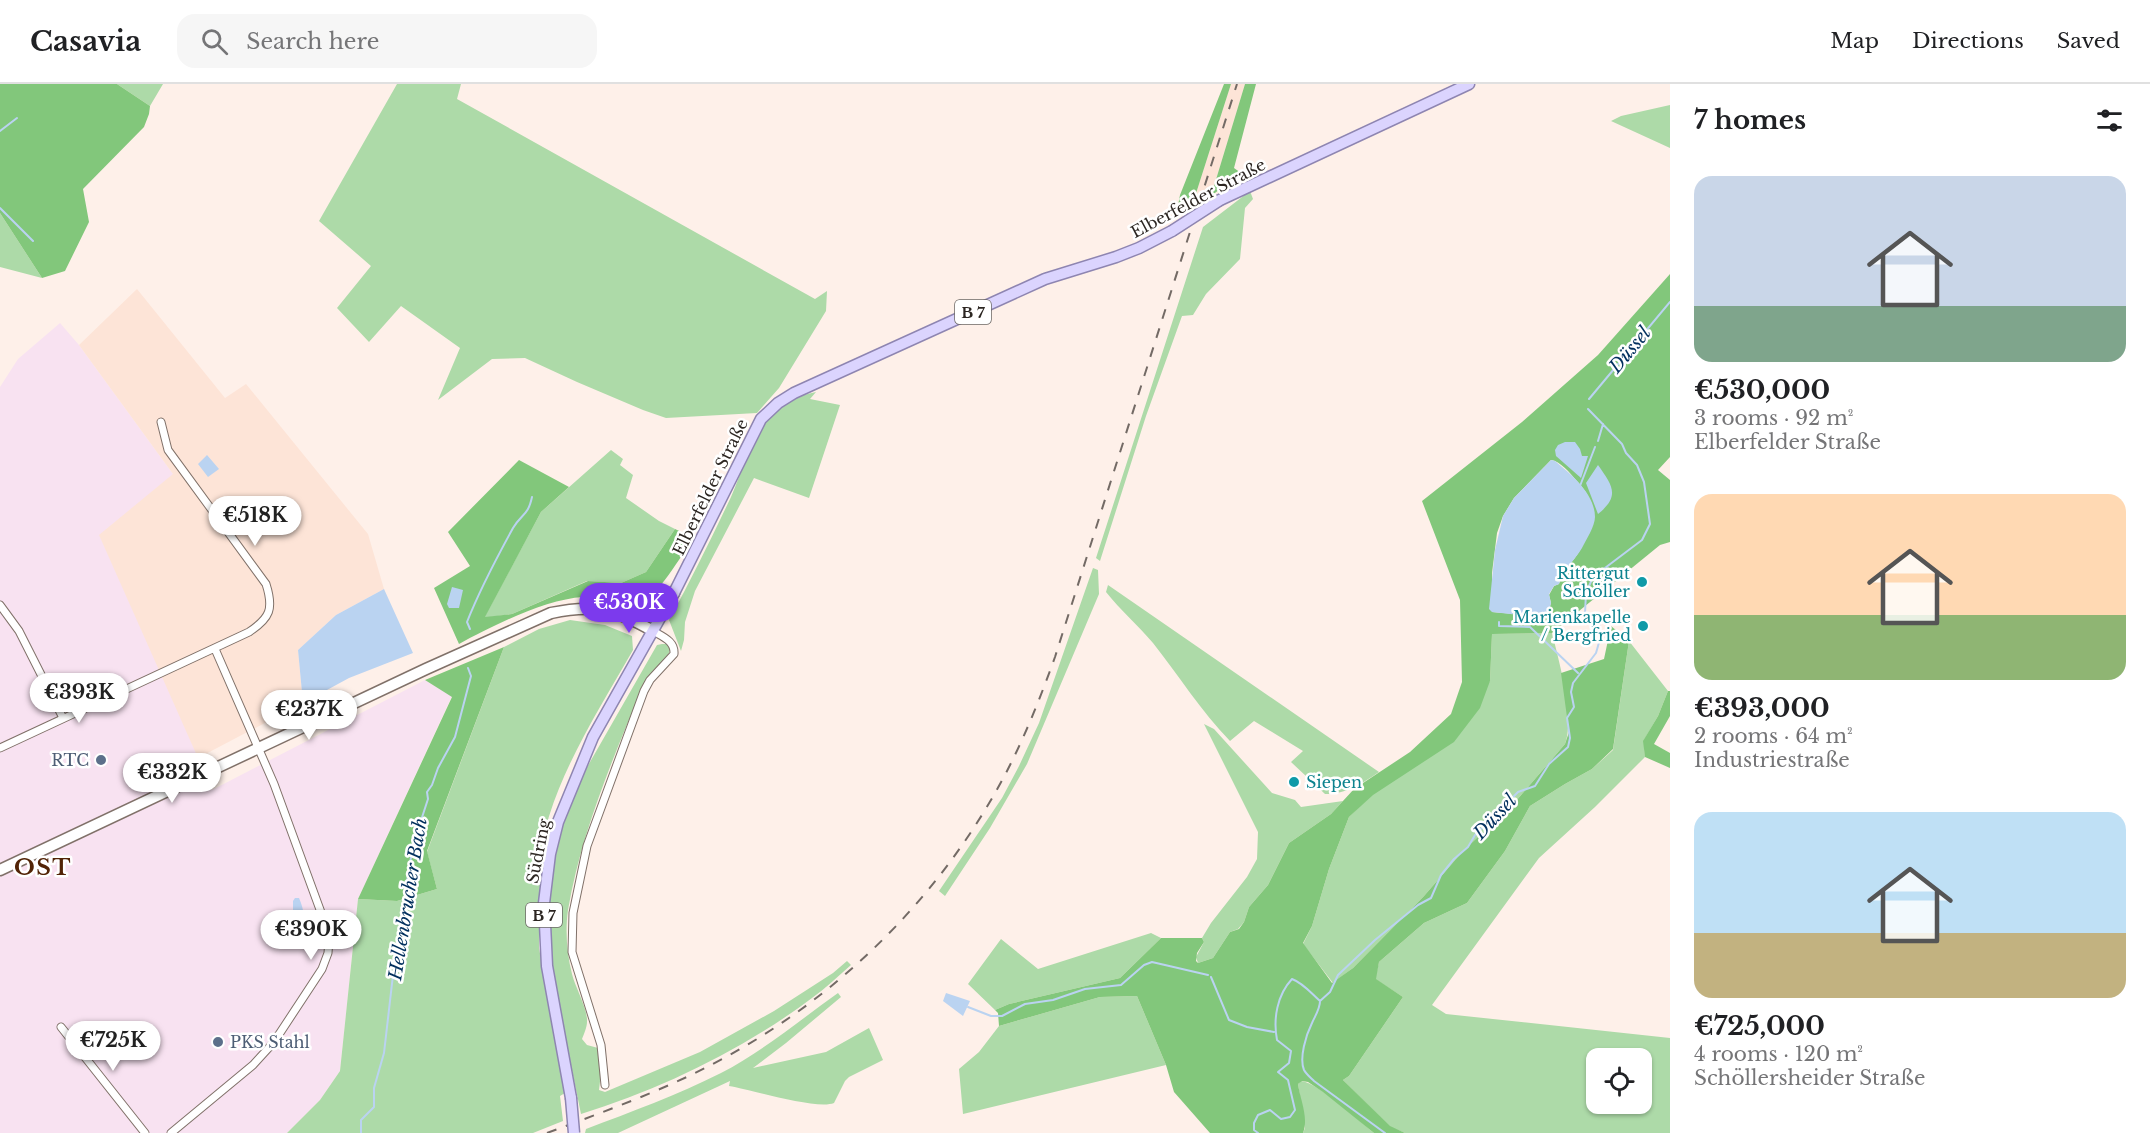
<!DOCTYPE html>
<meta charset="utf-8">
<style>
body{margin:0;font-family:"Libre Baskerville",serif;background:#f6f6f6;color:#202124;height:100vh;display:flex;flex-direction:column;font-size:22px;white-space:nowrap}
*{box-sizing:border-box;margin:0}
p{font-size:20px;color:#757577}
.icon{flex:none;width:33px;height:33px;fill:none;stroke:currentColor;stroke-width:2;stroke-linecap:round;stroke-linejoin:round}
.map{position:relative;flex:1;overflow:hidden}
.side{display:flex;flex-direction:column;background:#fff;width:480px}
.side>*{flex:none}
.buttons{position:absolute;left:1586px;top:964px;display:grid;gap:12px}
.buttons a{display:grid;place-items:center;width:66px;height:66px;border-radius:12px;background:#fff;box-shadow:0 2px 4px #0004;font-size:30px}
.price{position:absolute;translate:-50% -51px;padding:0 14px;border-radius:21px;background:#fff;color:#222;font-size:20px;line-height:39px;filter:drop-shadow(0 2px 3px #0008)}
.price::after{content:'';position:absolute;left:50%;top:36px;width:18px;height:14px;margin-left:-9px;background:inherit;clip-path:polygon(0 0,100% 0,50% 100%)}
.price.selected{background:#7c3aed;color:#fff}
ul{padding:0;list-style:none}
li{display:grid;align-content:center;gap:12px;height:318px;padding:0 24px}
li span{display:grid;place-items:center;height:186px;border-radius:18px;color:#555}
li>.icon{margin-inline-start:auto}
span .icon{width:108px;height:108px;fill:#fffc;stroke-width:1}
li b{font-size:26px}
h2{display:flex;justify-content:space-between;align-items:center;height:72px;padding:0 24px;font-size:26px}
header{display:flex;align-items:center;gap:36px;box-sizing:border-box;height:84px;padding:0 30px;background:#fff;border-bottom:2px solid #e0e0e0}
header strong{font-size:28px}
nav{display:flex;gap:33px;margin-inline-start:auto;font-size:21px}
.search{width:420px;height:54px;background:#f6f6f6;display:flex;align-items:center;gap:15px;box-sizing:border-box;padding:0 21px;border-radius:18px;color:#757577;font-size:22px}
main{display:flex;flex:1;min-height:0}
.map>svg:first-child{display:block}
</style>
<header>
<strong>Casavia</strong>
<div class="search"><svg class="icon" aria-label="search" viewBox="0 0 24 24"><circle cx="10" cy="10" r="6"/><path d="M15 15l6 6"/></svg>Search here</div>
<nav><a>Map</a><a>Directions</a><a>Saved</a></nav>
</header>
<main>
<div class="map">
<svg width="1670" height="1049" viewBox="0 0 1670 1049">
<rect width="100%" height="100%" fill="#fef0e9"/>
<path fill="#f8e2f1" d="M60 239 79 261 173 390 190 654 212 706 425 596 452 612 358 815 340 987 320 1016 287 1049H0V303L18 275Z"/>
<path fill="#fde4d7" d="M1231 0H1245L1211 112 1191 125Z
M137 205 225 314 246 300 368 450 384 505 336 531 298 566 303 619 198 674 99 451 173 390 79 261Z"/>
<path fill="#addaa8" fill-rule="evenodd" d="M117 0H163L150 22Z
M397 0H461L457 15 815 215 827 207 826 227 779 304 757 329 666 334 643 326 577 298 525 274 492 275 438 316 460 264 401 222 369 258 337 224 371 182 319 137Z
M1670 21V64L1611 37 1621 32Z
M1250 107 1253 115 1245 124 1240 175 1206 210 1193 231 1182 232 1146 332 1100 477 1096 474 1203 143Z
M0 129 42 194 0 183Z
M816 308 810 315 840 321 809 414 754 394 695 507 685 538 684 556 681 567 669 536C691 496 711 455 731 413 742 387 751 357 769 334 781 320 799 311 816 308Z
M611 366 623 375 620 381 633 391 626 414 659 437 675 445 646 488 621 499 587 497 512 530 484 534 541 428Z
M1093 484 1098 486 1099 510 1027 680 990 744 945 812 939 807 1002 714 1019 682 1039 639Z
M1108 501 1379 688C1361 700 1347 710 1325 710L1291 678 1303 667 1254 637 1230 657C1201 627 1179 592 1153 559 1138 541 1120 526 1106 508Z
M570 536 605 541 632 552 633 566C595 633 544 709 538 787L542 793 539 825V864L565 1009 560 1012 563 1037 533 1049H287L320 1016 340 987 358 815 397 817 437 805 427 768 504 563 539 545Z
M1552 549C1559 577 1575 634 1565 660L1516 717 1462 768 1424 812 1353 884 1333 899 1303 860 1312 842 1329 785 1349 733 1490 597 1492 550Z
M1629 557 1668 607 1658 632 1644 656 1645 673 1595 723 1539 774 1432 921 1446 930 1670 954V1049H1405L1390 1043 1343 996 1349 992 1403 913 1375 895 1379 878 1424 839 1467 819 1505 767 1530 722 1565 700 1592 685 1613 666ZM1596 975H1641V1020H1596Z
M662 560H667L670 566C666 580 649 587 643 602 613 674 581 749 568 826 565 847 567 870 572 890 575 903 588 925 587 938 587 943 584 950 582 955L587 961 598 964 601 989 599 1006 605 1008 700 968 774 927 833 889 847 877 851 881C838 892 826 904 812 914 744 965 662 1005 581 1030L552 890 549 828 554 771 562 737 574 706 657 561Z
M1204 640 1214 645 1272 709 1295 716 1301 723 1343 717 1331 730 1289 759 1268 801 1249 823 1244 838 1238 845 1230 848 1213 874 1198 879 1196 873 1204 858 1202 854 1211 839 1247 793 1257 775 1258 748Z
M1151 849 1161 854 1120 894 1009 920 995 926 968 900 1001 855 1038 885Z
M838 909 841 913 786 959 753 984 826 968 869 944 883 976 849 993 845 997 834 1019C817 1026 752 1006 729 1002L730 997 618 1049H585L586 1045C631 1028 677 1011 721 989 762 968 800 936 838 909Z
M1137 912 1166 981 963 1030 959 985 979 968 999 942 1100 913Z
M1301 997C1319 999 1358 1036 1374 1049H1303L1305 1044 1298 1000Z"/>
<path fill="#82c77b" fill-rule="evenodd" d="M0 0H117L150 22 149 30 144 43 83 105 89 138 65 187 42 194 0 129Z
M1224 0H1231L1191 125 1176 132 1180 111Z
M1245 0H1256L1234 84 1241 89 1211 112Z
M1670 190V373L1658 386 1670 396V458L1660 461 1552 549 1492 550 1490 597 1480 624 1454 658 1373 711 1349 733 1329 785 1312 842 1303 859 1332 899 1353 884 1424 812 1462 768 1516 717 1565 660 1569 648 1561 589 1604 575 1611 542 1629 557 1613 665 1592 685 1565 700 1530 722 1505 767 1467 819 1424 839 1379 878 1376 895 1403 913 1349 992 1343 996 1390 1042 1405 1049H1374L1323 1008 1308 998 1302 997 1298 1000C1300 1015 1309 1034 1303 1049H1210L1174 1008 1166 981 1137 912 1100 913 999 942 998 929 995 926 1009 920 1120 894 1161 854H1202L1204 858 1197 869 1196 877 1198 879 1213 874 1230 848 1239 845 1244 838 1249 823 1268 801 1289 759 1331 730 1354 705 1410 668 1451 630 1462 598 1460 516 1422 417 1522 338 1598 271ZM1551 376C1560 377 1570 389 1576 396 1593 415 1594 422 1587 446 1585 452 1584 459 1581 464 1575 477 1565 482 1559 500L1554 502 1549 511 1551 519 1547 533 1492 528V489L1497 449 1503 432 1514 414Z
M519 376 569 403 541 428 485 533 512 530 588 497 621 499 646 488 675 445 694 454C681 471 658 513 638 521 620 527 601 512 583 513 546 515 492 542 459 560L434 504 470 482 448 448Z
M504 563 427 767 437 805 397 817 358 815 452 613 425 596Z
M1668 607H1670V632L1654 660 1670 669V684L1645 673 1643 657 1658 632Z"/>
<path fill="#bad3f1" d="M1565 358H1575L1580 365 1582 372H1588L1581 394 1556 372 1555 366 1558 361Z
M207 371 219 385 208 393 198 380Z
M1551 376 1555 377C1571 390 1595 410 1595 433 1595 442 1586 456 1582 464 1574 477 1564 485 1559 500L1554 502 1549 510 1551 519 1547 534 1492 528 1489 525 1495 466 1503 432 1514 414Z
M1598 381C1612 401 1621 412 1598 430L1586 399Z
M452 503 463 506 459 524H449L447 520Z
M384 505 413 569 349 594 303 619 298 566 336 531Z
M295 814H299C307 833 305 839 283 843L282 839 293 827V817Z
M946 909 970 917 963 932 943 917Z"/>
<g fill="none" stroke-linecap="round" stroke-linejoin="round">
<path stroke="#bad3f1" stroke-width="2" d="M0 47 17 34
M0 124 33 157
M1589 315 1670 218
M1598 357 1603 340
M1580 402 1595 363
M1499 538V542L1530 543 1578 589
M470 545 467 538C480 505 496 475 513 444 522 429 528 432 532 413
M1211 893 1229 936 1247 943 1274 948
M1320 917C1320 925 1315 932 1312 939 1306 951 1299 974 1304 986 1306 990 1311 994 1314 997L1385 1049
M968 923 991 932H1002L1025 920 1053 916 1085 905 1121 901 1144 881 1152 878 1208 891
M361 1049V1036L374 1023V1004L384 969 396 865 413 761 428 715 427 708 432 701 438 684 455 653 471 592 468 584
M1258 1049 1254 1046V1039L1258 1031 1270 1026 1281 1035 1290 1033 1295 1026 1288 996 1278 988 1289 979 1291 967 1277 956C1273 935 1277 911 1292 895 1303 899 1311 909 1320 917L1330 908 1338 891 1375 856 1418 821 1431 814 1441 791 1454 775 1468 763 1475 751 1518 708 1535 702 1549 680 1568 663 1570 654 1567 634 1574 623 1571 608 1573 599 1596 569 1600 555 1599 531 1588 533 1585 529 1586 509 1593 493 1642 456 1650 440 1644 398 1637 381 1626 369 1622 360 1588 325"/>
<defs>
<path id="street" d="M0 521 19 547 63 634
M0 664 249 548C270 534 274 525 266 500L168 366 161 338
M61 943 145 1049
M605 1001 601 961 572 868 573 829 587 762 644 607 650 596 674 570C675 557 663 553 653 547
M171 1049 253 981 274 958 322 885 328 869 329 855 326 842 274 700 215 565"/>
<path id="secondary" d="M622 529 647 525 674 509
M0 786 426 585 551 529C594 520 615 525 653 547"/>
<path id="primary" d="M1220 116 1469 0
M571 1014 547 882 544 819 550 770 558 738 593 653 674 509 761 335 778 319 794 309 1045 195 1116 173 1139 164 1172 147"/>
</defs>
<use href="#street" stroke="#807169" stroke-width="9"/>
<use href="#secondary" stroke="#807169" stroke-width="13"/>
<use href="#primary" stroke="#8e85b1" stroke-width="13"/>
<use href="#street" stroke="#fff" stroke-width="7"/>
<use href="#secondary" stroke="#fff" stroke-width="10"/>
<use href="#primary" stroke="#dbd4fe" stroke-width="10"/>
<path stroke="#736a65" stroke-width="2" stroke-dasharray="10 10" stroke-linecap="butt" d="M547 1049C603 1028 659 1008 711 981 837 916 942 812 1007 687 1026 650 1041 612 1055 573L1237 0"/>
<defs>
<path id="primary-bridge" d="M1172 147 1220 116
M571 1014 574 1049"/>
</defs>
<use href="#primary-bridge" stroke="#8e85b1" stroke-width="13" stroke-linecap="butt"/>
<use href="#primary-bridge" stroke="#dbd4fe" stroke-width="10"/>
</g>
<g fill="#0f9aa8" stroke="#fff" stroke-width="2">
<circle cx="1642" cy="498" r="6"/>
<circle cx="1643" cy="542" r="6"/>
<circle cx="1294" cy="698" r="6"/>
</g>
<g fill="#5c6f8a" stroke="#fff" stroke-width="2">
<circle cx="101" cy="676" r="6"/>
<circle cx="218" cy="958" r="6"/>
</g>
<g text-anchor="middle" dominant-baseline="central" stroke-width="5" stroke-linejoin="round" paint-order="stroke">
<g fill="#fff" stroke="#6b6764" stroke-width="1.5">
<rect x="955" y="216" width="36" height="24" rx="4.5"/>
<rect x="526" y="819" width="36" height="24" rx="4.5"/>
</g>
<g font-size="15" font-weight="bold" fill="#2c2622">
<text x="973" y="228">B 7</text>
<text x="544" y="831">B 7</text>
</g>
<g font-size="16" fill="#2c2622" stroke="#fff">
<text transform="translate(1198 114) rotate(-28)">Elberfelder Straße</text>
<text transform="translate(710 403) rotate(-64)">Elberfelder Straße</text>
<text transform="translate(538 767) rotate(-79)">Südring</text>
</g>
<g font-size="16" fill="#0d838f" stroke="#fff" text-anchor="end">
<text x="1630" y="489">Rittergut<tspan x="1630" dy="18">Schöller</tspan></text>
<text x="1631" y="533">Marienkapelle<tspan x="1631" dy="18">/ Bergfried</tspan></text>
<text x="1306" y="698" text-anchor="start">Siepen</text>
</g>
<g font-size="16" fill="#4e5e75" stroke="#fff" text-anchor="end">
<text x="89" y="676">RTC</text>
<text x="230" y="958" text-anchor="start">PKS Stahl</text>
</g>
<g font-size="18" font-style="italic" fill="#02305e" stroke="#fff">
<text transform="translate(1630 266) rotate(-50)">Düssel</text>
<text transform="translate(1495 733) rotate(-47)">Düssel</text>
<text transform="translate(408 815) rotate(-81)">Hellenbrucher Bach</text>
</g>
<g font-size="22" font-weight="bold" letter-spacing="1.5" fill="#522306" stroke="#fff">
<text x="43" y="783">OST</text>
</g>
</g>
</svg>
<div class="buttons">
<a><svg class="icon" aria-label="locate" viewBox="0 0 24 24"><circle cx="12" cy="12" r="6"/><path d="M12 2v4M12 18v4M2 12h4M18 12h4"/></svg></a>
</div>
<b class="price" style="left:255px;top:463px">€518K</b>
<b class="price selected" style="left:629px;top:550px">€530K</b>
<b class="price" style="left:79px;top:640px">€393K</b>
<b class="price" style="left:309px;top:657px">€237K</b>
<b class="price" style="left:172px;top:720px">€332K</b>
<b class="price" style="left:311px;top:877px">€390K</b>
<b class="price" style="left:113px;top:988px">€725K</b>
</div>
<section class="side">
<h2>7 homes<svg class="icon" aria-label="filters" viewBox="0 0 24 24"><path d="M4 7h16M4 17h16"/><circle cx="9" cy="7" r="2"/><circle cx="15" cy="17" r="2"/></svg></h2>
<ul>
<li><span style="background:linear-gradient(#c9d6e8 70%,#7fa58c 0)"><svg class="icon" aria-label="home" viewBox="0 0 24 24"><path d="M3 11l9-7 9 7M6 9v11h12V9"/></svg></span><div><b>€530,000</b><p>3 rooms · 92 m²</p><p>Elberfelder Straße</p></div></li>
<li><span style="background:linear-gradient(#ffd9b3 65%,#8fb573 0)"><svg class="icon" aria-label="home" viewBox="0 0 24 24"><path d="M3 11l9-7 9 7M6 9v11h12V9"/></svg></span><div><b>€393,000</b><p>2 rooms · 64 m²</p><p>Industriestraße</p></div></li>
<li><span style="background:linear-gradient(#bfe0f5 65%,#c2b280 0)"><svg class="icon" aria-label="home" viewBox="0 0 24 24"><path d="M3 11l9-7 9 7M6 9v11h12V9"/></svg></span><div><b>€725,000</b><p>4 rooms · 120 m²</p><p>Schöllersheider Straße</p></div></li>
</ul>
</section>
</main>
